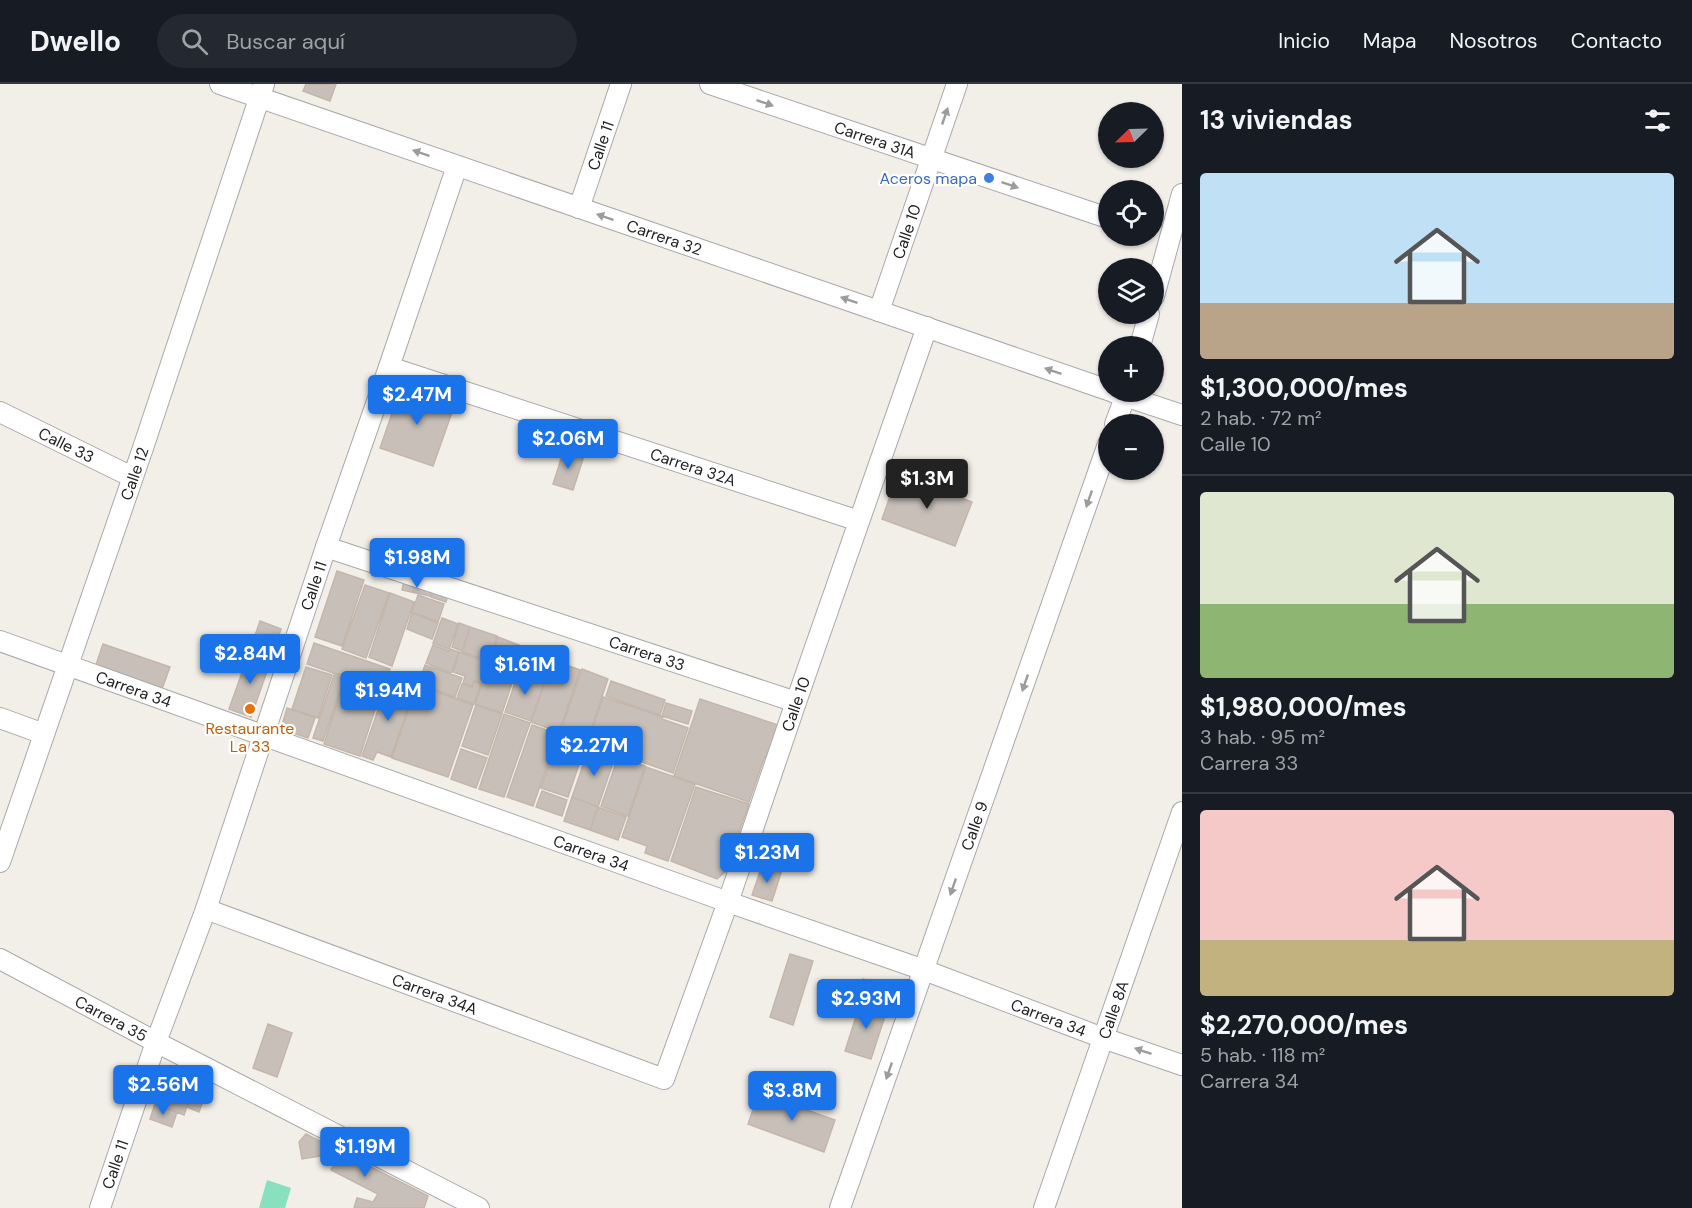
<!DOCTYPE html>
<html lang="es">
<meta charset="utf-8">
<style>
body{margin:0;font-family:"DM Sans",sans-serif;background:#242831;color:#f1f3f6;height:100vh;display:flex;flex-direction:column;font-size:22px;white-space:nowrap}
*{box-sizing:border-box;margin:0}
p{font-size:20px;color:#9ea1a6}
.icon{flex:none;width:33px;height:33px;fill:none;stroke:currentColor;stroke-width:2;stroke-linecap:round;stroke-linejoin:round}
.map{position:relative;flex:1;overflow:hidden}
.sheet{display:flex;flex-direction:column;background:#171b24;width:510px}
.sheet>*{flex:none}
.needle{width:39px;rotate:247deg}
.buttons{position:absolute;left:1098px;top:18px;display:grid;gap:12px}
.buttons a{display:grid;place-items:center;width:66px;height:66px;border-radius:50%;background:#171b24;box-shadow:0 2px 4px #0004;font-size:30px}
.price{position:absolute;translate:-50% -51px;padding:0 14px;border-radius:6px;background:#1a73e8;color:#fff;font-size:20px;line-height:39px;filter:drop-shadow(0 2px 3px #0008)}
.price::after{content:'';position:absolute;left:50%;top:36px;width:18px;height:14px;margin-left:-9px;background:inherit;clip-path:polygon(0 0,100% 0,50% 100%)}
.price.selected{background:#222;color:#fff}
ul{padding:0;list-style:none}
li{display:grid;align-content:center;gap:12px;height:318px;padding:0 18px}
li+li{border-top:2px solid #363941}
li span{display:grid;place-items:center;height:186px;border-radius:6px;color:#555}
li>.icon{margin-inline-start:auto}
span .icon{width:108px;height:108px;fill:#fffc;stroke-width:1}
li b{font-size:26px}
h2{display:flex;justify-content:space-between;align-items:center;height:72px;padding:0 18px;font-size:26px}
header{display:flex;align-items:center;gap:36px;box-sizing:border-box;height:84px;padding:0 30px;background:#171b24;border-bottom:2px solid #363941}
header strong{font-size:28px}
nav{display:flex;gap:33px;margin-inline-start:auto;font-size:21px}
.search{width:420px;height:54px;background:#242831;display:flex;align-items:center;gap:15px;box-sizing:border-box;padding:0 21px;border-radius:33px;color:#9ea1a6;font-size:22px}
main{display:flex;flex:1;min-height:0}
.map>svg:first-child{display:block}
</style>
<header>
<strong>Dwello</strong>
<div class="search"><svg class="icon" aria-label="search" viewBox="0 0 24 24"><circle cx="10" cy="10" r="6"/><path d="M15 15l6 6"/></svg>Buscar aquí</div>
<nav><a>Inicio</a><a>Mapa</a><a>Nosotros</a><a>Contacto</a></nav>
</header>
<main>
<div class="map">
<svg width="1182" height="1124" viewBox="0 0 1182 1124">
<rect width="100%" height="100%" fill="#f2efe9"/>
<path fill="#88e0be" d="M267 1096 291 1104 285 1124H259Z"/>
<path fill="#c7bfb8" stroke="#c4b6ab" stroke-width="1.5" d="M306 0H336L330 17 303 7Z
M402 301 455 320 433 382 380 364Z
M564 366 584 372 573 406 553 400Z
M898 390 972 418 955 462 882 435Z
M337 487 364 496 342 562 315 553Z
M404 497 432 504 430 512 402 506Z
M365 501 389 509 366 574 342 565Z
M434 505 448 510 446 518 431 513Z
M390 509 414 518 392 582 369 573Z
M418 511 444 520 438 538 412 528Z
M412 529 438 539 432 555 407 545Z
M442 534 458 540 449 565 433 559Z
M260 537 281 545 271 576 249 569Z
M459 539 470 543 462 567 452 563Z
M470 543 497 552 489 577 462 568Z
M498 553 524 563 515 589 489 580Z
M314 559 390 585 383 606 307 580Z
M103 560 170 583 162 605 96 581Z
M433 561 449 567 450 565 459 568 451 589 426 579Z
M527 564 551 573 544 594 520 586Z
M459 568 489 578 482 599 474 597 472 602 463 599 465 592 453 588Z
M249 569 271 576 251 633 229 625Z
M553 576 580 586 559 648 531 638Z
M425 581 462 594 455 613 419 600Z
M306 583 332 591 318 634 292 625Z
M488 583 514 593 502 629 475 620Z
M582 585 608 595 568 713 541 704Z
M519 587 545 596 531 637 505 628Z
M334 591 344 595 323 657 313 654Z
M388 597 397 600 395 607 403 610 405 603 414 606 391 673 377 668 373 676 362 672Z
M474 597 481 600 474 620 457 614 462 600 472 603Z
M611 597 665 616 660 631 606 612Z
M344 598 380 610 360 672 324 660Z
M417 601 473 621 448 693 392 674Z
M603 613 663 633 662 635 688 644 673 689 588 659Z
M700 615 778 641 767 673 765 672 749 718 674 692Z
M666 619 692 627 688 640 662 632Z
M476 621 502 630 488 671 462 662Z
M287 624 315 634 308 654 281 645Z
M504 630 530 639 504 713 479 705Z
M532 641 558 650 533 722 507 713Z
M589 664 615 673 598 723 572 713Z
M461 665 487 674 476 704 451 695Z
M618 673 645 682 628 732 601 722Z
M646 683 695 700 668 777 645 769 647 762 622 753Z
M696 703 749 720 725 788 717 795 671 777Z
M542 707 567 716 562 732 536 723Z
M572 713 598 723 590 746 564 737Z
M598 723 626 733 618 756 590 746Z
M762 782 781 789 772 817 752 811Z
M790 870 813 877 793 941 770 933Z
M863 895 894 905 887 926 856 915Z
M861 917 887 926 871 975 845 967Z
M268 940 292 949 277 993 253 984Z
M166 988 195 999 184 1031 155 1020Z
M195 999 208 1003 199 1028 187 1023Z
M759 1009 835 1036 824 1068 748 1040Z
M155 1020 177 1028 172 1043 150 1035Z
M306 1050 428 1112 424 1124H354L357 1114 373 1118 378 1110 331 1086 335 1079 320 1072 302 1075 299 1058Z"/>
<g fill="none" stroke-linecap="round" stroke-linejoin="round">
<defs>
<g id="minor">
<path id="s1" d="M220 0 1108 306"/>
<path id="s2" d="M710 0 1108 134"/>
<path id="s3" d="M579 124 621 0"/>
<path d="M1154 212 1182 110"/>
<path id="s4" d="M879 227 957 0"/>
<path d="M1140 262 1149 230"/>
<path id="s5" d="M389 283 859 437"/>
<path d="M1113 308 1182 331"/>
<path id="s6" d="M0 328 132 393"/>
<path d="M1115 340 1127 308"/>
<path id="s7" d="M326 463 796 618"/>
<path id="s8" d="M0 557 728 818 924 886 1103 954 1182 981"/>
<path d="M0 634 44 650"/>
<path id="s9" d="M0 778 143 364 264 0"/>
<path id="s10" d="M206 825 664 995 728 818 796 618 927 243"/>
<path id="s11" d="M0 875 156 958 479 1124"/>
<path id="s12" d="M100 1124 156 958 206 825 326 463 389 283 457 82"/>
<path id="s13" d="M840 1124 1108 360"/>
<path id="s14" d="M1044 1124 1182 728"/>
</g>
</defs>
<use href="#minor" stroke="#a9a9a9" stroke-width="22"/>
<use href="#minor" stroke="#fff" stroke-width="20"/>
</g>
<defs><path id="oneway-solid" d="M-6-.8H1V-3.2L6.5 0L1 3.2V.8H-6Z" transform="scale(1.5)"/></defs>
<g fill="#9c9c9c">
<use href="#oneway-solid" transform="translate(765 19) rotate(19)"/>
<use href="#oneway-solid" transform="translate(945 32) rotate(-71)"/>
<use href="#oneway-solid" transform="translate(421 69) rotate(-161)"/>
<use href="#oneway-solid" transform="translate(1010 101) rotate(19)"/>
<use href="#oneway-solid" transform="translate(605 133) rotate(-161)"/>
<use href="#oneway-solid" transform="translate(849 216) rotate(-161)"/>
<use href="#oneway-solid" transform="translate(1053 287) rotate(-161)"/>
<use href="#oneway-solid" transform="translate(1089 415) rotate(109)"/>
<use href="#oneway-solid" transform="translate(1025 599) rotate(109)"/>
<use href="#oneway-solid" transform="translate(953 803) rotate(109)"/>
<use href="#oneway-solid" transform="translate(1143 967) rotate(-161)"/>
<use href="#oneway-solid" transform="translate(889 987) rotate(109)"/>
</g>
<circle fill="#3f7fe0" stroke="#fff" stroke-width="2" cx="989" cy="94" r="6"/>
<circle fill="#e8710a" stroke="#fff" stroke-width="2" cx="250" cy="625" r="6"/>
<g text-anchor="middle" dominant-baseline="central" stroke-width="4.5" stroke-linejoin="round" paint-order="stroke">
<g font-size="16" fill="#222" stroke="#fff">
<text stroke="none"><textPath href="#s2" startOffset="174">Carrera 31A</textPath></text>
<text stroke="none"><textPath href="#s3" startOffset="66">Calle 11</textPath></text>
<text stroke="none"><textPath href="#s4" startOffset="84">Calle 10</textPath></text>
<text stroke="none"><textPath href="#s1" startOffset="470">Carrera 32</textPath></text>
<text stroke="none"><textPath href="#s6" startOffset="74">Calle 33</textPath></text>
<text stroke="none"><textPath href="#s5" startOffset="320">Carrera 32A</textPath></text>
<text stroke="none"><textPath href="#s9" startOffset="411">Calle 12</textPath></text>
<text stroke="none"><textPath href="#s12" startOffset="658">Calle 11</textPath></text>
<text stroke="none"><textPath href="#s7" startOffset="338">Carrera 33</textPath></text>
<text stroke="none"><textPath href="#s8" startOffset="142">Carrera 34</textPath></text>
<text stroke="none"><textPath href="#s10" startOffset="886">Calle 10</textPath></text>
<text stroke="none"><textPath href="#s13" startOffset="405">Calle 9</textPath></text>
<text stroke="none"><textPath href="#s8" startOffset="628">Carrera 34</textPath></text>
<text stroke="none"><textPath href="#s10" startOffset="244">Carrera 34A</textPath></text>
<text stroke="none"><textPath href="#s14" startOffset="210">Calle 8A</textPath></text>
<text stroke="none"><textPath href="#s8" startOffset="1114">Carrera 34</textPath></text>
<text stroke="none"><textPath href="#s11" startOffset="126">Carrera 35</textPath></text>
<text stroke="none"><textPath href="#s12" startOffset="46">Calle 11</textPath></text>
</g>
<g font-size="16" fill="#366cbe" stroke="#fff" text-anchor="end">
<text x="977" y="94">Aceros mapa</text>
</g>
<g font-size="16" fill="#c56008" stroke="#fff">
<text x="250" y="644">Restaurante<tspan x="250" dy="18">La 33</tspan></text>
</g>
</g>
</svg>
<div class="buttons">
<a><svg class="needle" viewBox="-14 -14 28 28"><path d="M0-13l5 13h-10z" fill="#e53935"/><path d="M0 13l5-13h-10z" fill="#9ea1a6"/></svg></a>
<a><svg class="icon" aria-label="locate" viewBox="0 0 24 24"><circle cx="12" cy="12" r="6"/><path d="M12 2v4M12 18v4M2 12h4M18 12h4"/></svg></a>
<a><svg class="icon" aria-label="layers" viewBox="0 0 24 24"><path d="M12 4l9 5-9 5-9-5zM3 14l9 5 9-5"/></svg></a>
<a>+</a>
<a>−</a>
</div>
<b class="price" style="left:417px;top:342px">$2.47M</b>
<b class="price" style="left:568px;top:386px">$2.06M</b>
<b class="price selected" style="left:927px;top:426px">$1.3M</b>
<b class="price" style="left:417px;top:505px">$1.98M</b>
<b class="price" style="left:250px;top:601px">$2.84M</b>
<b class="price" style="left:525px;top:612px">$1.61M</b>
<b class="price" style="left:388px;top:638px">$1.94M</b>
<b class="price" style="left:594px;top:693px">$2.27M</b>
<b class="price" style="left:767px;top:800px">$1.23M</b>
<b class="price" style="left:866px;top:946px">$2.93M</b>
<b class="price" style="left:163px;top:1032px">$2.56M</b>
<b class="price" style="left:792px;top:1038px">$3.8M</b>
<b class="price" style="left:365px;top:1094px">$1.19M</b>
</div>
<section class="sheet">
<h2>13 viviendas<svg class="icon" aria-label="filters" viewBox="0 0 24 24"><path d="M4 7h16M4 17h16"/><circle cx="9" cy="7" r="2"/><circle cx="15" cy="17" r="2"/></svg></h2>
<ul>
<li><span style="background:linear-gradient(#bfe0f5 70%,#b9a48a 0)"><svg class="icon" aria-label="home" viewBox="0 0 24 24"><path d="M3 11l9-7 9 7M6 9v11h12V9"/></svg></span><div><b>$1,300,000/mes</b><p>2 hab. · 72 m²</p><p>Calle 10</p></div></li>
<li><span style="background:linear-gradient(#dfe7d0 60%,#8fb573 0)"><svg class="icon" aria-label="home" viewBox="0 0 24 24"><path d="M3 11l9-7 9 7M6 9v11h12V9"/></svg></span><div><b>$1,980,000/mes</b><p>3 hab. · 95 m²</p><p>Carrera 33</p></div></li>
<li><span style="background:linear-gradient(#f6c9c9 70%,#c2b280 0)"><svg class="icon" aria-label="home" viewBox="0 0 24 24"><path d="M3 11l9-7 9 7M6 9v11h12V9"/></svg></span><div><b>$2,270,000/mes</b><p>5 hab. · 118 m²</p><p>Carrera 34</p></div></li>
</ul>
</section>
</main>
